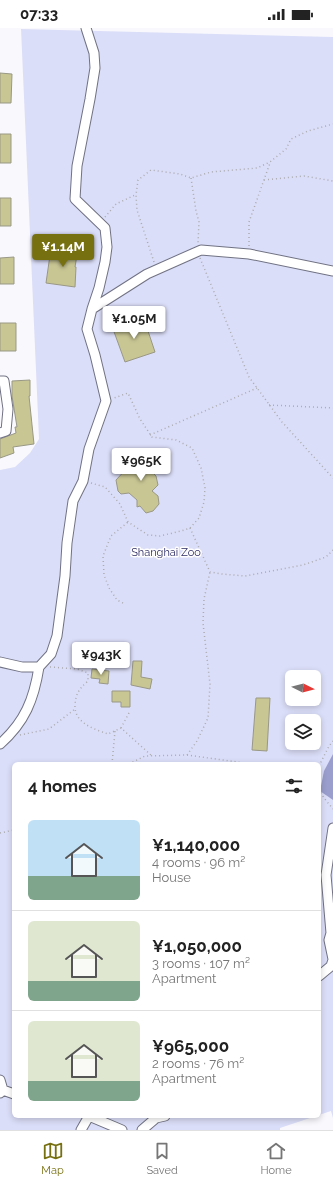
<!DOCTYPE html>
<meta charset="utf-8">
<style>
body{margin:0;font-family:Raleway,sans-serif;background:#f6f6f6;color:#222;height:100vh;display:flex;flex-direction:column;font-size:15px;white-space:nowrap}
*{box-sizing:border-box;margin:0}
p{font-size:13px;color:#767676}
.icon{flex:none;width:22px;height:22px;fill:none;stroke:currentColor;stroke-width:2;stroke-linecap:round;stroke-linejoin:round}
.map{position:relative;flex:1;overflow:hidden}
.side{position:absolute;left:12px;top:734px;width:309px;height:356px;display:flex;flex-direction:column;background:#fff;border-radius:6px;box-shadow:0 2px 6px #0003}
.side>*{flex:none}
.needle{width:26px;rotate:96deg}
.fabs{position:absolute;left:285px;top:642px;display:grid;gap:8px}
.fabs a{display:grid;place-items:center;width:36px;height:36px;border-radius:6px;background:#fff;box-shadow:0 2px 6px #0003;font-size:20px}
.price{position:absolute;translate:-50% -34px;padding:0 9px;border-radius:4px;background:#fff;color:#222;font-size:13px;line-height:26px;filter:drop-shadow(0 1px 2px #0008)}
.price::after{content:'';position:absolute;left:50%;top:24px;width:12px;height:9px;margin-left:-6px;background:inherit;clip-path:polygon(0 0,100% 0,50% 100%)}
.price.active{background:#777011;color:#fff}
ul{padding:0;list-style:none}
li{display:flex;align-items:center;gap:12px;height:100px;padding:0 16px}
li+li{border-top:1px solid #e0e0e0}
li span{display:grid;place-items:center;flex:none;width:112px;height:80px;border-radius:6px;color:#555}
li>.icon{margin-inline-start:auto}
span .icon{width:48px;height:48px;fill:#fffc;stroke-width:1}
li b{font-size:17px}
h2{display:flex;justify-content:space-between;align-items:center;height:48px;padding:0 16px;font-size:17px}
.status{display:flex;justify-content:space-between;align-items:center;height:28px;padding:0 20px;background:#fff;direction:ltr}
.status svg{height:11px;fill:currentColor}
.menu{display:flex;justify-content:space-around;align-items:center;height:56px;border-top:1px solid #e0e0e0;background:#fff;font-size:11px;color:#767676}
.menu a{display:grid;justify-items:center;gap:2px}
.menu .active{color:#777011}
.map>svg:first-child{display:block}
</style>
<div class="status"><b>07:33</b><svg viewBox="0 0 49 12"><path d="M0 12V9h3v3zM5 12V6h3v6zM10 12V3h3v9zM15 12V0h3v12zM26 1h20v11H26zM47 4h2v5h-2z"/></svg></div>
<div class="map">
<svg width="333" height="1102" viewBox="0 0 333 1102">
<rect width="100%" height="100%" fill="#f9f9fd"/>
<path fill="#dbdef8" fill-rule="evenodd" d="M21 1 333 9V1090L331 1083 319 1087V736H14V1088H316L280 1100V1102H0V442L15 439 30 425 39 411ZM292 649H314V671H292ZM292 693H314V715H292Z"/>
<path fill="#9a9ecc" d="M333 726V772L320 763 324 743Z"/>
<path fill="#c8c693" stroke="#999886" d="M0 45 12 46 11 75H0Z
M0 106H11V135H0Z
M0 170H11V198H0Z
M70 218 75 221 77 227 75 239H76L75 259 46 255 50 227H54L59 221Z
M14 229V256H0V230Z
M144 291 155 324 125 334 113 301Z
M0 295H16V323H0Z
M30 352V368H29L34 416 13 419 14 425 0 430V411L16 405 15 399H17L12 368V353Z
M149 424 155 430 156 437 151 443 156 448 158 457 152 463 158 468 159 476 153 483 146 485 140 478 137 479V472L129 465 121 466 118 463 116 452 141 425Z
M133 633H142L141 649 152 651 150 661 131 657Z
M92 641 109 643 108 656 99 655 100 651 91 650Z
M112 663H130V679H121V674H112Z
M256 670H270L267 723 252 722Z"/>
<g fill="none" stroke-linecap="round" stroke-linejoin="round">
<defs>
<path id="minor" d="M86 0 94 25 95 40 90 71 77 138 75 171 105 200 107 219 105 234 99 260 92 281
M0 353H4L8 381 6 403 0 405
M0 634 22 639H39L51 626 57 608 65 548 67 515 73 473 83 453 89 421 106 373 95 327 87 301 92 281 147 246 201 222 249 226 333 243
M0 716C25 694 34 671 39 639
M333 800 326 847 331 905 329 912 333 931
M319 948 331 938 333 932
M0 1052 3 1062 0 1065
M3 1062 14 1066
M81 1102 89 1088 122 1102
M142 1102 156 1090 165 1088"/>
</defs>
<use href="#minor" stroke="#707283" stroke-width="11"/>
<path stroke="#ababb0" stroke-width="1.5" stroke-dasharray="1 3" stroke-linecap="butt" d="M191 150 196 183 199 194 198 215
M264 152 304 148 333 153
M105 189 116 176 135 167
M249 218V194L270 135
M200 230 249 349 282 394 333 450
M154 234 137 182 136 167 138 152 151 142 180 146 191 150 211 144 257 140 270 134 286 121 291 111 308 103 333 96
M269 377 333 380
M150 407 257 360
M91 455 105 459 120 476 128 494 148 507 160 508 181 503 190 500 199 490 204 474 205 460 201 440 192 420 176 412 152 409 140 391 128 365 114 370
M190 500 210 544 222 546 245 548 303 537 326 529 333 522
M123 575 117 572 109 560 104 547 103 528 111 508 128 494
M50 639 77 641 88 645V653C79 661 76 665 75 677 74 695 94 701 108 706L121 700 152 728
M121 700 130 683
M20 707 49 701 75 681
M187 727 252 736
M112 736 115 703
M129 736 145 728 187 727 197 713 208 690 210 656 203 595 204 571 210 544
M319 738 329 718 333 713
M319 761 324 770 333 781
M0 805 14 802"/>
<use href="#minor" stroke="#fff" stroke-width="9"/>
</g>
<g text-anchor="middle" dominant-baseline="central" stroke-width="3" stroke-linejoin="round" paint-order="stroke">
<g font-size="11" fill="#2d2b64" stroke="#fff">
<text x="166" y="524">Shanghai Zoo</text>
</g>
</g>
</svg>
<div class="fabs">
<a><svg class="needle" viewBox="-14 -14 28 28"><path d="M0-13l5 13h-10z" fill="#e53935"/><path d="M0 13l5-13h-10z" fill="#767676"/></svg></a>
<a><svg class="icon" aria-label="layers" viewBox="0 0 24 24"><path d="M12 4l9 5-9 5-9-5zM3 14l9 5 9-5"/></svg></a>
</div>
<b class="price active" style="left:63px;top:240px">¥1.14M</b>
<b class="price" style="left:134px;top:312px">¥1.05M</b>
<b class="price" style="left:141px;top:454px">¥965K</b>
<b class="price" style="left:101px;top:648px">¥943K</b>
<section class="side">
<h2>4 homes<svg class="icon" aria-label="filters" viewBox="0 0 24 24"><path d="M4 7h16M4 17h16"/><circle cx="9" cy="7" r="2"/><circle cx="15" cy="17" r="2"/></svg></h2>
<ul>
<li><span style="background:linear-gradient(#bfe0f5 70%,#7fa58c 0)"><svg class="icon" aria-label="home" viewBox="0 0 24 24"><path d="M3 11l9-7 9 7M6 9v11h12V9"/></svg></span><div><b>¥1,140,000</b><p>4 rooms · 96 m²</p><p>House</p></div></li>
<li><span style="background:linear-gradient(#dfe7d0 75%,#7fa58c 0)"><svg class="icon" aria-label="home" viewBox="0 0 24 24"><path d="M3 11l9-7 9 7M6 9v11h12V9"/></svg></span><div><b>¥1,050,000</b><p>3 rooms · 107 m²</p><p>Apartment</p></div></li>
<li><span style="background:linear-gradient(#dfe7d0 75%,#7fa58c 0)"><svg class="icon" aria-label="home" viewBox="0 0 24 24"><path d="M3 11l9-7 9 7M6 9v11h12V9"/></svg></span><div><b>¥965,000</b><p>2 rooms · 76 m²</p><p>Apartment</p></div></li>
</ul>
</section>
</div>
<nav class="menu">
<a class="active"><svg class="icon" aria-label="map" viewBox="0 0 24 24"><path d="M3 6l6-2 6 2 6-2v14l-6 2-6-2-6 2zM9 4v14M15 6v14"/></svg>Map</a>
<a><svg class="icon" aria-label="saved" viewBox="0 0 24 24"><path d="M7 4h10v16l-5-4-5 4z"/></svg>Saved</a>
<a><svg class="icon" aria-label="home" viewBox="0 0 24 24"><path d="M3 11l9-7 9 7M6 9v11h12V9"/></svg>Home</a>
</nav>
